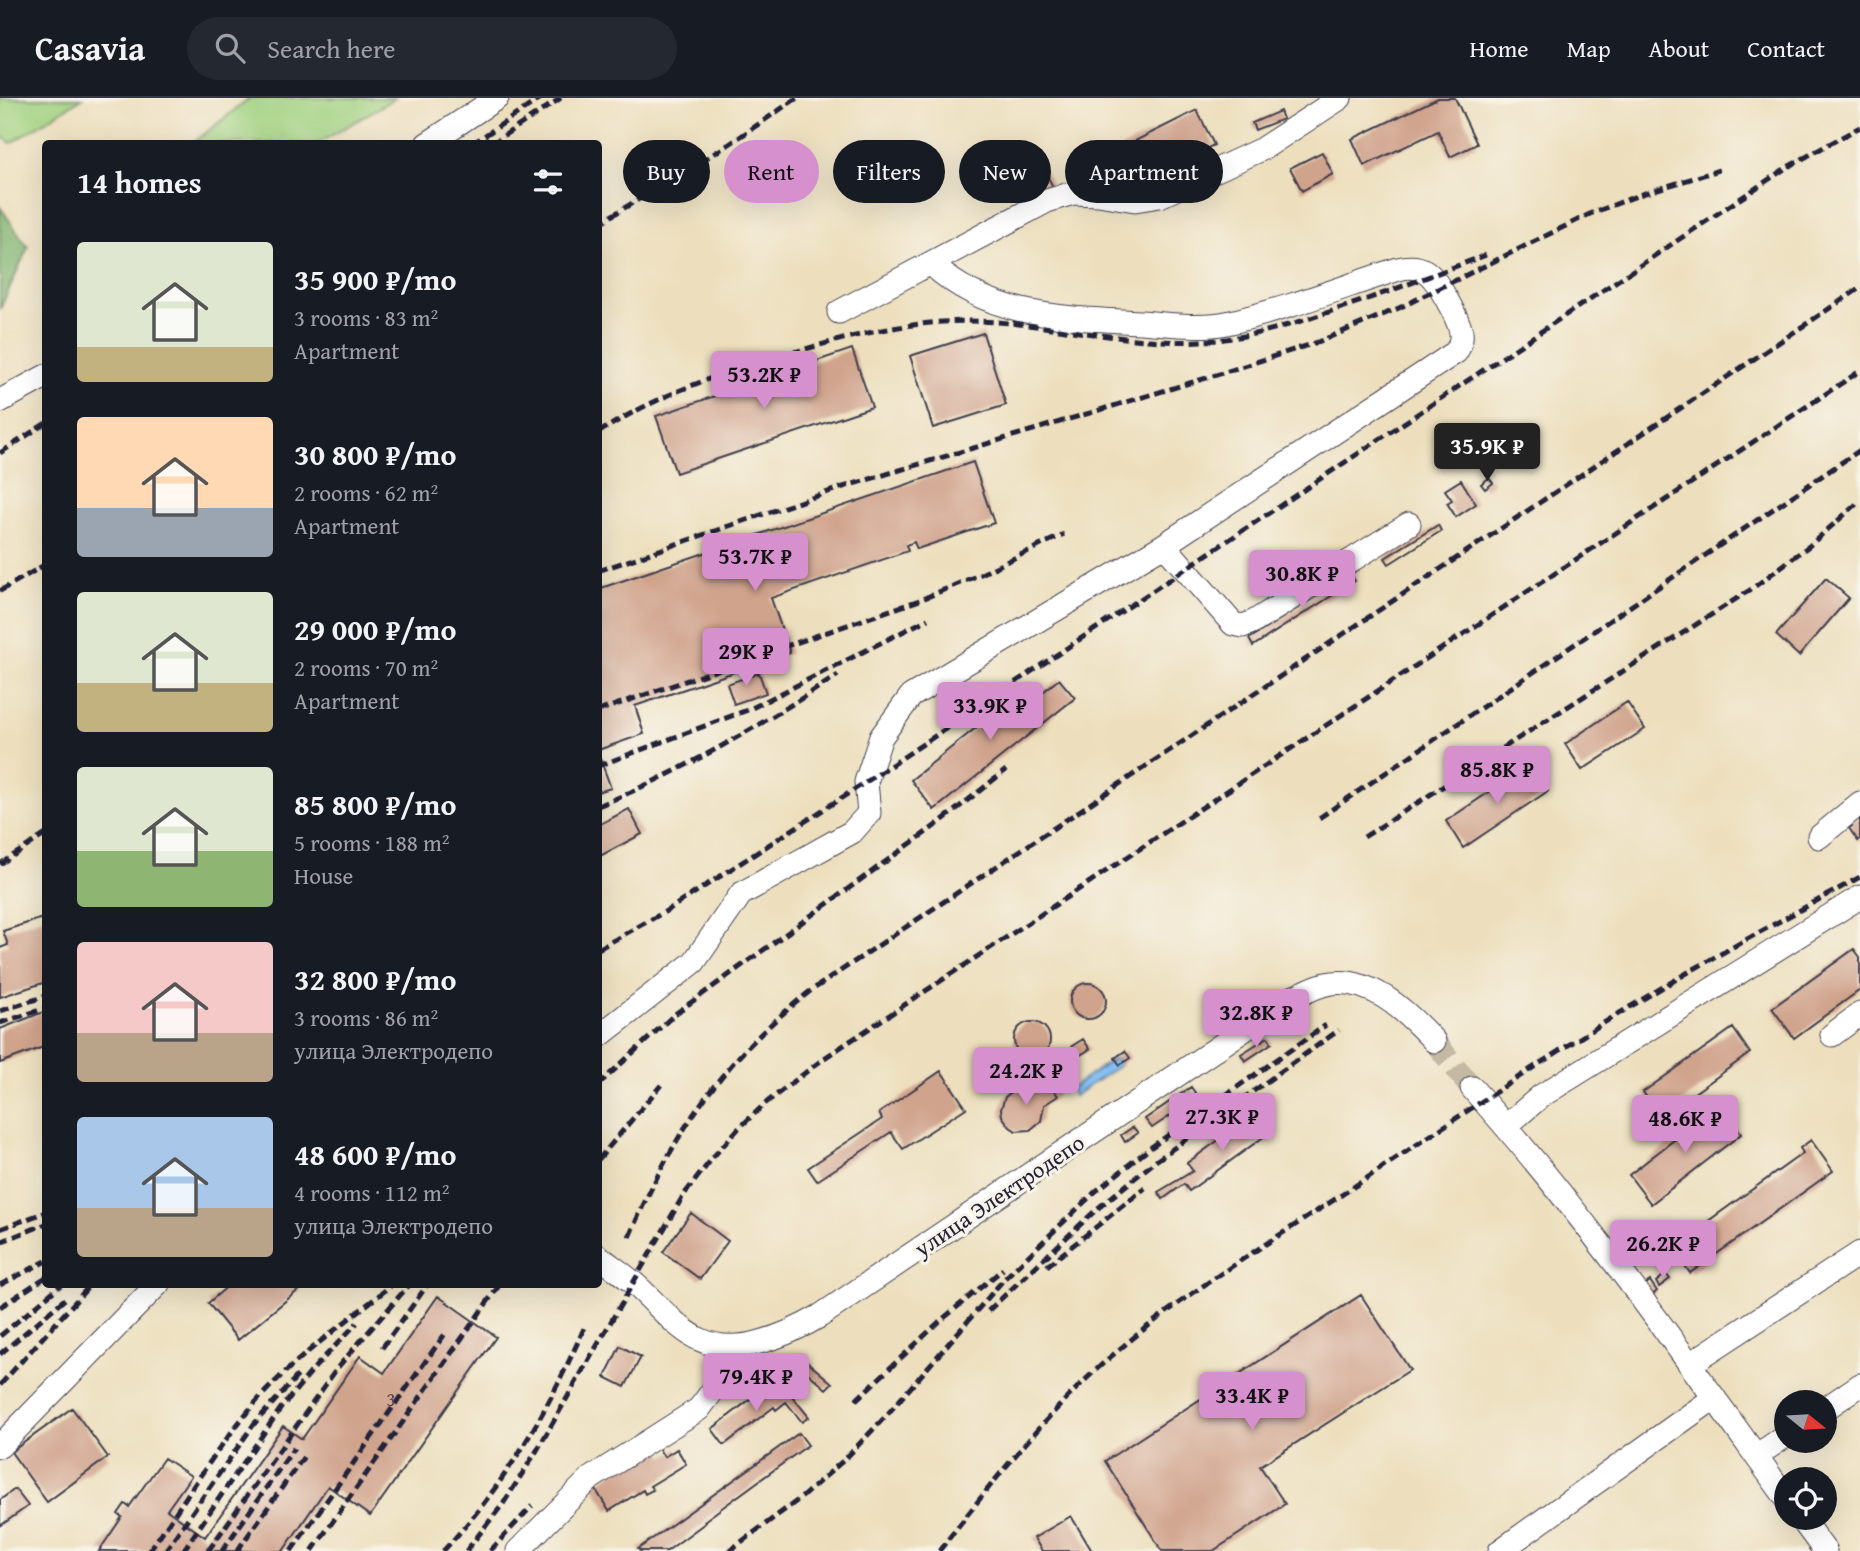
<!DOCTYPE html>
<meta charset="utf-8">
<style>
body{margin:0;font-family:"Gentium Book Plus",serif;background:#242831;color:#f1f3f6;height:100vh;display:flex;flex-direction:column;font-size:26px;white-space:nowrap}
*{box-sizing:border-box;margin:0}
p{font-size:23px;color:#9ea1a6}
.icon{flex:none;width:38px;height:38px;fill:none;stroke:currentColor;stroke-width:2;stroke-linecap:round;stroke-linejoin:round}
.map{position:relative;flex:1;overflow:hidden}
.drawer{position:absolute;left:42px;top:42px;width:560px;height:1148px;display:flex;flex-direction:column;background:#171b24;border-radius:7px;box-shadow:0 7px 28px #0002}
.drawer>*{flex:none}
.hud{position:absolute;left:623px;top:42px;width:665px;height:63px;display:flex;gap:14px}
.needle{width:46px;rotate:108deg}
.controls{position:absolute;left:1774px;top:1292px;display:grid;gap:14px}
.controls a{display:grid;place-items:center;width:63px;height:63px;border-radius:50%;background:#171b24;box-shadow:0 7px 28px #0002;font-size:35px}
.price{position:absolute;translate:-50% -60px;padding:0 16px;border-radius:7px;background:#d690ce;color:#111;font-size:23px;line-height:46px;filter:drop-shadow(0 2px 4px #0008)}
.price::after{content:'';position:absolute;left:50%;top:42px;width:21px;height:16px;margin-left:-10px;background:inherit;clip-path:polygon(0 0,100% 0,50% 100%)}
.price.selected{background:#222;color:#fff}
ul{padding:0;list-style:none}
li{display:flex;align-items:center;gap:21px;height:175px;padding:0 35px}
li span{display:grid;place-items:center;flex:none;width:196px;height:140px;border-radius:7px;color:#555}
li>.icon{margin-inline-start:auto}
span .icon{width:84px;height:84px;fill:#fffc;stroke-width:1}
li b{font-size:30px}
h2{display:flex;justify-content:space-between;align-items:center;height:84px;padding:0 35px;font-size:30px}
.chip{padding:0 24px;border-radius:32px;background:#171b24;box-shadow:0 7px 28px #0002;font-size:24px;line-height:63px}
.chip.selected{background:#d690ce;color:#111}
header{display:flex;align-items:center;gap:42px;box-sizing:border-box;height:98px;padding:0 35px;background:#171b24;border-bottom:2px solid #363941}
header strong{font-size:33px}
nav{display:flex;gap:38px;margin-inline-start:auto;font-size:24px}
.search{width:490px;height:63px;background:#242831;display:flex;align-items:center;gap:18px;box-sizing:border-box;padding:0 24px;border-radius:38px;color:#9ea1a6;font-size:26px}
.map>svg:first-child{display:block}
</style>
<header>
<strong>Casavia</strong>
<div class="search"><svg class="icon" aria-label="search" viewBox="0 0 24 24"><circle cx="10" cy="10" r="6"/><path d="M15 15l6 6"/></svg>Search here</div>
<nav><a>Home</a><a>Map</a><a>About</a><a>Contact</a></nav>
</header>
<div class="map">
<svg width="1860" height="1453" viewBox="0 0 1860 1453">
<rect width="100%" height="100%" fill="#f7f3e8"/>
<filter id="ink" filterUnits="userSpaceOnUse"><feTurbulence type="fractalNoise" baseFrequency=".0143" numOctaves="2"/><feDisplacementMap in="SourceGraphic" scale="14" xChannelSelector="R" yChannelSelector="G"/><feConvolveMatrix kernelMatrix="1 2 1 2 8 2 1 2 1" color-interpolation-filters="sRGB"/></filter>
<filter id="wash" filterUnits="userSpaceOnUse"><feTurbulence type="fractalNoise" baseFrequency=".00686" numOctaves="4" result="noise"/><feDisplacementMap in="SourceGraphic" scale="28" xChannelSelector="R" yChannelSelector="G"/><feGaussianBlur stdDeviation="1.57" result="paint"/><feColorMatrix in="noise" values="0 0 0 0 0 0 0 0 0 0 0 0 0 0 0 0 0 1.4 0 .05"/><feComposite in="paint" operator="in"/></filter>
<g filter="url(#wash)">
<rect width="100%" height="100%" fill="#eddfbd"/>
<path fill="#a0d17f" stroke="#617a5d" stroke-width="2" d="M0 0H82L11 45 0 37Z
M250 0H395L319 45H193Z"/>
<path fill="#80b36e" stroke="#516a54" stroke-width="2" d="M0 109 28 149 0 211Z"/>
<path fill="#7ebcf1" stroke="#506f96" stroke-width="2" d="M1115 960 1120 967 1074 998 1070 991Z"/>
<g id="blocks">
<path fill="#d0a38c" d="M1438 0H1455L1477 46 1450 59 1438 33 1364 68 1352 41Z
M1197 12 1214 47 1132 87 1115 53Z
M1280 13 1283 21 1255 32 1252 25Z
M1322 54 1333 76 1302 93 1290 70Z
M1038 60 1053 89 1022 104 1008 74Z
M983 235 1006 307 933 330 910 258Z
M852 251 872 309 676 375 656 318Z
M973 364 994 425 917 451 914 444 906 447 908 453 771 500 790 555 635 608 644 636 598 652V491Z
M1489 380 1493 385 1485 391 1481 386Z
M1461 382 1476 406 1456 419 1447 405 1452 402 1445 392Z
M1438 427 1441 433 1389 466 1385 460Z
M1351 476 1355 483 1253 548 1249 541Z
M1826 480 1849 500 1799 558 1776 537Z
M759 575 766 595 734 606 727 586Z
M1059 581 1075 600 934 712 911 682 1029 587 1038 598Z
M1627 604 1645 631 1582 672 1565 646Z
M598 655 611 690 598 694Z
M1531 666 1548 693 1463 750 1446 723Z
M629 711 642 736 598 759V727Z
M1860 719V741L1858 743 1849 730 1852 728 1849 723Z
M46 819V884L0 899V850L8 847 3 833Z
M1854 851 1860 859V892L1794 940 1772 910Z
M1070 903a18 18 0 1 1 36 0a18 18 0 1 1-36 0Z
M46 913V948L0 965V931Z
M1014 942a18 18 0 1 1 36 0a18 18 0 1 1-36 0Z
M1733 930 1750 955 1661 1019 1643 994Z
M1268 939 1272 945 1245 963 1241 956Z
M1083 941 1090 951 1079 958 1072 948Z
M1125 953 1130 960 1120 967 1115 960Z
M941 973 966 1010 903 1051 891 1034 817 1083 808 1070 882 1021 879 1015Z
M1048 984 1058 998 1044 1007 1041 1023 1030 1032 1016 1033 1010 1029 1002 1018 1001 1011 1005 999 1015 991H1028L1034 993Z
M1191 989 1198 999 1152 1030 1145 1021Z
M1719 1007 1741 1036 1651 1106 1629 1077Z
M1259 1013 1273 1032 1189 1093 1184 1086 1163 1101 1158 1094 1193 1073 1187 1065Z
M1133 1029 1138 1035 1125 1044 1121 1037Z
M1811 1042 1833 1073 1690 1175 1672 1149 1803 1055 1800 1050Z
M691 1115 728 1143 700 1181 663 1154Z
M1666 1176 1670 1181 1659 1189 1656 1184Z
M1650 1183 1657 1193 1651 1198 1643 1188Z
M230 1186H306L238 1242 208 1205Z
M1361 1197 1410 1272 1260 1368 1285 1406 1213 1453H1162L1105 1363Z
M438 1198 496 1239 370 1418 328 1388 283 1453H99L122 1419 118 1416 125 1406 129 1409 164 1360 191 1378 167 1412 205 1439 283 1328 302 1341 360 1258 384 1275Z
M620 1248 641 1259 625 1289 605 1279Z
M805 1262 832 1285 826 1291 800 1268Z
M771 1285 782 1298 788 1293 809 1319 802 1324 786 1304 776 1312 774 1309 724 1347 712 1331Z
M72 1310 108 1359 47 1404 11 1354Z
M799 1335 808 1347 704 1423 705 1425 667 1453H640L638 1451Z
M657 1348 664 1359 677 1351 686 1366 650 1388 653 1392 645 1396 643 1392 609 1413 593 1387Z
M15 1391 28 1408 0 1428V1402Z
M1071 1418 1092 1453H1042L1034 1440Z"/>
</g>
</g>
<g filter="url(#ink)">
<use href="#blocks" fill-opacity="0" stroke="#403e4e" stroke-width="2"/>
<g fill="none" stroke-linecap="round" stroke-linejoin="round">
<path stroke="#c4b9a3" stroke-width="23" stroke-dasharray="23 11" stroke-linecap="butt" d="M1434 943 1472 990"/>
<defs>
<path id="minor" d="M427 46 497 0
M839 214 1047 103 1073 95 1098 96 1135 102 1160 98 1262 51 1340 0
M0 303 46 278
M1164 447 1233 526 1243 528 1255 523 1409 426
M1819 739 1860 705
M1832 937 1860 916
M598 939 694 864 741 796 852 734 869 715 866 684 881 639 911 598 1164 447 1456 254C1460 248 1462 241 1461 234 1458 220 1437 180 1425 173 1417 168 1406 169 1398 171 1343 189 1287 211 1231 224 1202 231 1170 226 1141 224 1065 220 990 220 931 166
M1472 990C1587 1119 1686 1261 1787 1401
M1506 1028 1541 998 1860 799
M598 1158C611 1168 625 1177 637 1188 678 1226 699 1261 760 1244 782 1238 800 1230 820 1218L1290 901C1302 896 1313 889 1326 886 1369 876 1408 915 1434 943
M1690 1266 1860 1155
M1825 1311 1860 1287
M0 1348 158 1186
M1756 1358 1787 1337
M1800 1419 1825 1453
M518 1453 591 1380 699 1311 724 1278 739 1249
M1500 1453 1714 1300"/>
</defs>
<use href="#minor" stroke="#403e4e" stroke-width="25"/>
<use href="#minor" stroke="#fff" stroke-width="23"/>
<path stroke="#22223b" stroke-width="5" stroke-dasharray="10 5" stroke-linecap="butt" d="M472 46 541 0
M491 46 561 0
M598 126 728 47 797 0
M598 335C655 298 720 275 784 257 859 236 918 219 997 224 1066 229 1133 247 1203 243 1247 241 1290 227 1332 213 1384 196 1435 176 1486 157
M0 355 46 325
M598 473 840 390 1213 278 1318 244 1399 210 1590 116 1639 97 1719 72
M0 493 46 466
M598 613 920 502 981 476 1064 436
M598 668 750 611 928 521
M598 708C684 673 761 627 838 577
M1319 720 1860 352
M1364 739 1750 492 1809 448 1860 403
M0 766 46 736
M598 851 668 812 866 684 1786 70 1860 29
M0 913 46 898
M0 925 46 910
M598 987 675 916 939 725 1006 672
M598 1062 661 987
M0 1131 46 1114
M629 1139C674 1035 719 965 809 894L1860 190
M0 1144 46 1126
M1047 1168 1145 1090
M0 1187 46 1163
M0 1209 46 1179
M988 1213 1097 1111 1157 1062 1339 932
M0 1238 62 1186
M382 1250 428 1186
M0 1256 66 1200
M0 1287 91 1186
M856 1302 939 1224 1003 1171
M149 1453C187 1400 221 1341 266 1293 304 1253 350 1221 393 1186
M165 1453 254 1326 300 1275
M183 1453 281 1310 316 1268 357 1225
M208 1453 338 1269 410 1186
M222 1453 294 1350
M237 1453 305 1357
M291 1453 447 1233
M312 1453 500 1186
M443 1453C507 1385 548 1312 585 1228
M466 1453 503 1406 536 1354 683 1098 714 1058 738 1031 767 1004 823 961 1860 273
M490 1453 532 1408
M729 1453 802 1399 845 1361 885 1319 1005 1180 1096 1093 1150 1050 1326 927
M939 1453C989 1389 1038 1325 1098 1270 1172 1203 1259 1151 1343 1096 1442 1030 1541 962 1643 901 1714 858 1788 819 1860 779"/>
</g>
</g>
<g text-anchor="middle" dominant-baseline="central" stroke-width="6" stroke-linejoin="round" paint-order="stroke">
<g font-size="19" fill="#4e424f">
<text x="391" y="1301">3</text>
</g>
<g font-size="23" fill="#22223b" stroke="#f7f3e8">
<text transform="translate(999 1097) rotate(-34)">улица Электродепо</text>
</g>
</g>
</svg>
<div class="controls">
<a><svg class="needle" viewBox="-14 -14 28 28"><path d="M0-13l5 13h-10z" fill="#e53935"/><path d="M0 13l5-13h-10z" fill="#9ea1a6"/></svg></a>
<a><svg class="icon" aria-label="locate" viewBox="0 0 24 24"><circle cx="12" cy="12" r="6"/><path d="M12 2v4M12 18v4M2 12h4M18 12h4"/></svg></a>
</div>
<b class="price" style="left:764px;top:313px">53.2K ₽</b>
<b class="price selected" style="left:1487px;top:385px">35.9K ₽</b>
<b class="price" style="left:755px;top:495px">53.7K ₽</b>
<b class="price" style="left:1302px;top:512px">30.8K ₽</b>
<b class="price" style="left:746px;top:590px">29K ₽</b>
<b class="price" style="left:990px;top:644px">33.9K ₽</b>
<b class="price" style="left:1497px;top:708px">85.8K ₽</b>
<b class="price" style="left:1256px;top:951px">32.8K ₽</b>
<b class="price" style="left:1026px;top:1009px">24.2K ₽</b>
<b class="price" style="left:1222px;top:1055px">27.3K ₽</b>
<b class="price" style="left:1685px;top:1057px">48.6K ₽</b>
<b class="price" style="left:1663px;top:1182px">26.2K ₽</b>
<b class="price" style="left:756px;top:1315px">79.4K ₽</b>
<b class="price" style="left:1252px;top:1334px">33.4K ₽</b>
<div class="hud">
<a class="chip">Buy</a>
<a class="chip selected">Rent</a>
<a class="chip">Filters</a>
<a class="chip">New</a>
<a class="chip">Apartment</a>
</div>
<section class="drawer">
<h2>14 homes<svg class="icon" aria-label="filters" viewBox="0 0 24 24"><path d="M4 7h16M4 17h16"/><circle cx="9" cy="7" r="2"/><circle cx="15" cy="17" r="2"/></svg></h2>
<ul>
<li><span style="background:linear-gradient(#dfe7d0 75%,#c2b280 0)"><svg class="icon" aria-label="home" viewBox="0 0 24 24"><path d="M3 11l9-7 9 7M6 9v11h12V9"/></svg></span><div><b>35 900 ₽/mo</b><p>3 rooms · 83 m²</p><p>Apartment</p></div></li>
<li><span style="background:linear-gradient(#ffd9b3 65%,#9aa5b1 0)"><svg class="icon" aria-label="home" viewBox="0 0 24 24"><path d="M3 11l9-7 9 7M6 9v11h12V9"/></svg></span><div><b>30 800 ₽/mo</b><p>2 rooms · 62 m²</p><p>Apartment</p></div></li>
<li><span style="background:linear-gradient(#dfe7d0 65%,#c2b280 0)"><svg class="icon" aria-label="home" viewBox="0 0 24 24"><path d="M3 11l9-7 9 7M6 9v11h12V9"/></svg></span><div><b>29 000 ₽/mo</b><p>2 rooms · 70 m²</p><p>Apartment</p></div></li>
<li><span style="background:linear-gradient(#dfe7d0 60%,#8fb573 0)"><svg class="icon" aria-label="home" viewBox="0 0 24 24"><path d="M3 11l9-7 9 7M6 9v11h12V9"/></svg></span><div><b>85 800 ₽/mo</b><p>5 rooms · 188 m²</p><p>House</p></div></li>
<li><span style="background:linear-gradient(#f6c9c9 65%,#b9a48a 0)"><svg class="icon" aria-label="home" viewBox="0 0 24 24"><path d="M3 11l9-7 9 7M6 9v11h12V9"/></svg></span><div><b>32 800 ₽/mo</b><p>3 rooms · 86 m²</p><p>улица Электродепо</p></div></li>
<li><span style="background:linear-gradient(#a9c7e8 65%,#b9a48a 0)"><svg class="icon" aria-label="home" viewBox="0 0 24 24"><path d="M3 11l9-7 9 7M6 9v11h12V9"/></svg></span><div><b>48 600 ₽/mo</b><p>4 rooms · 112 m²</p><p>улица Электродепо</p></div></li>
</ul>
</section>
</div>
